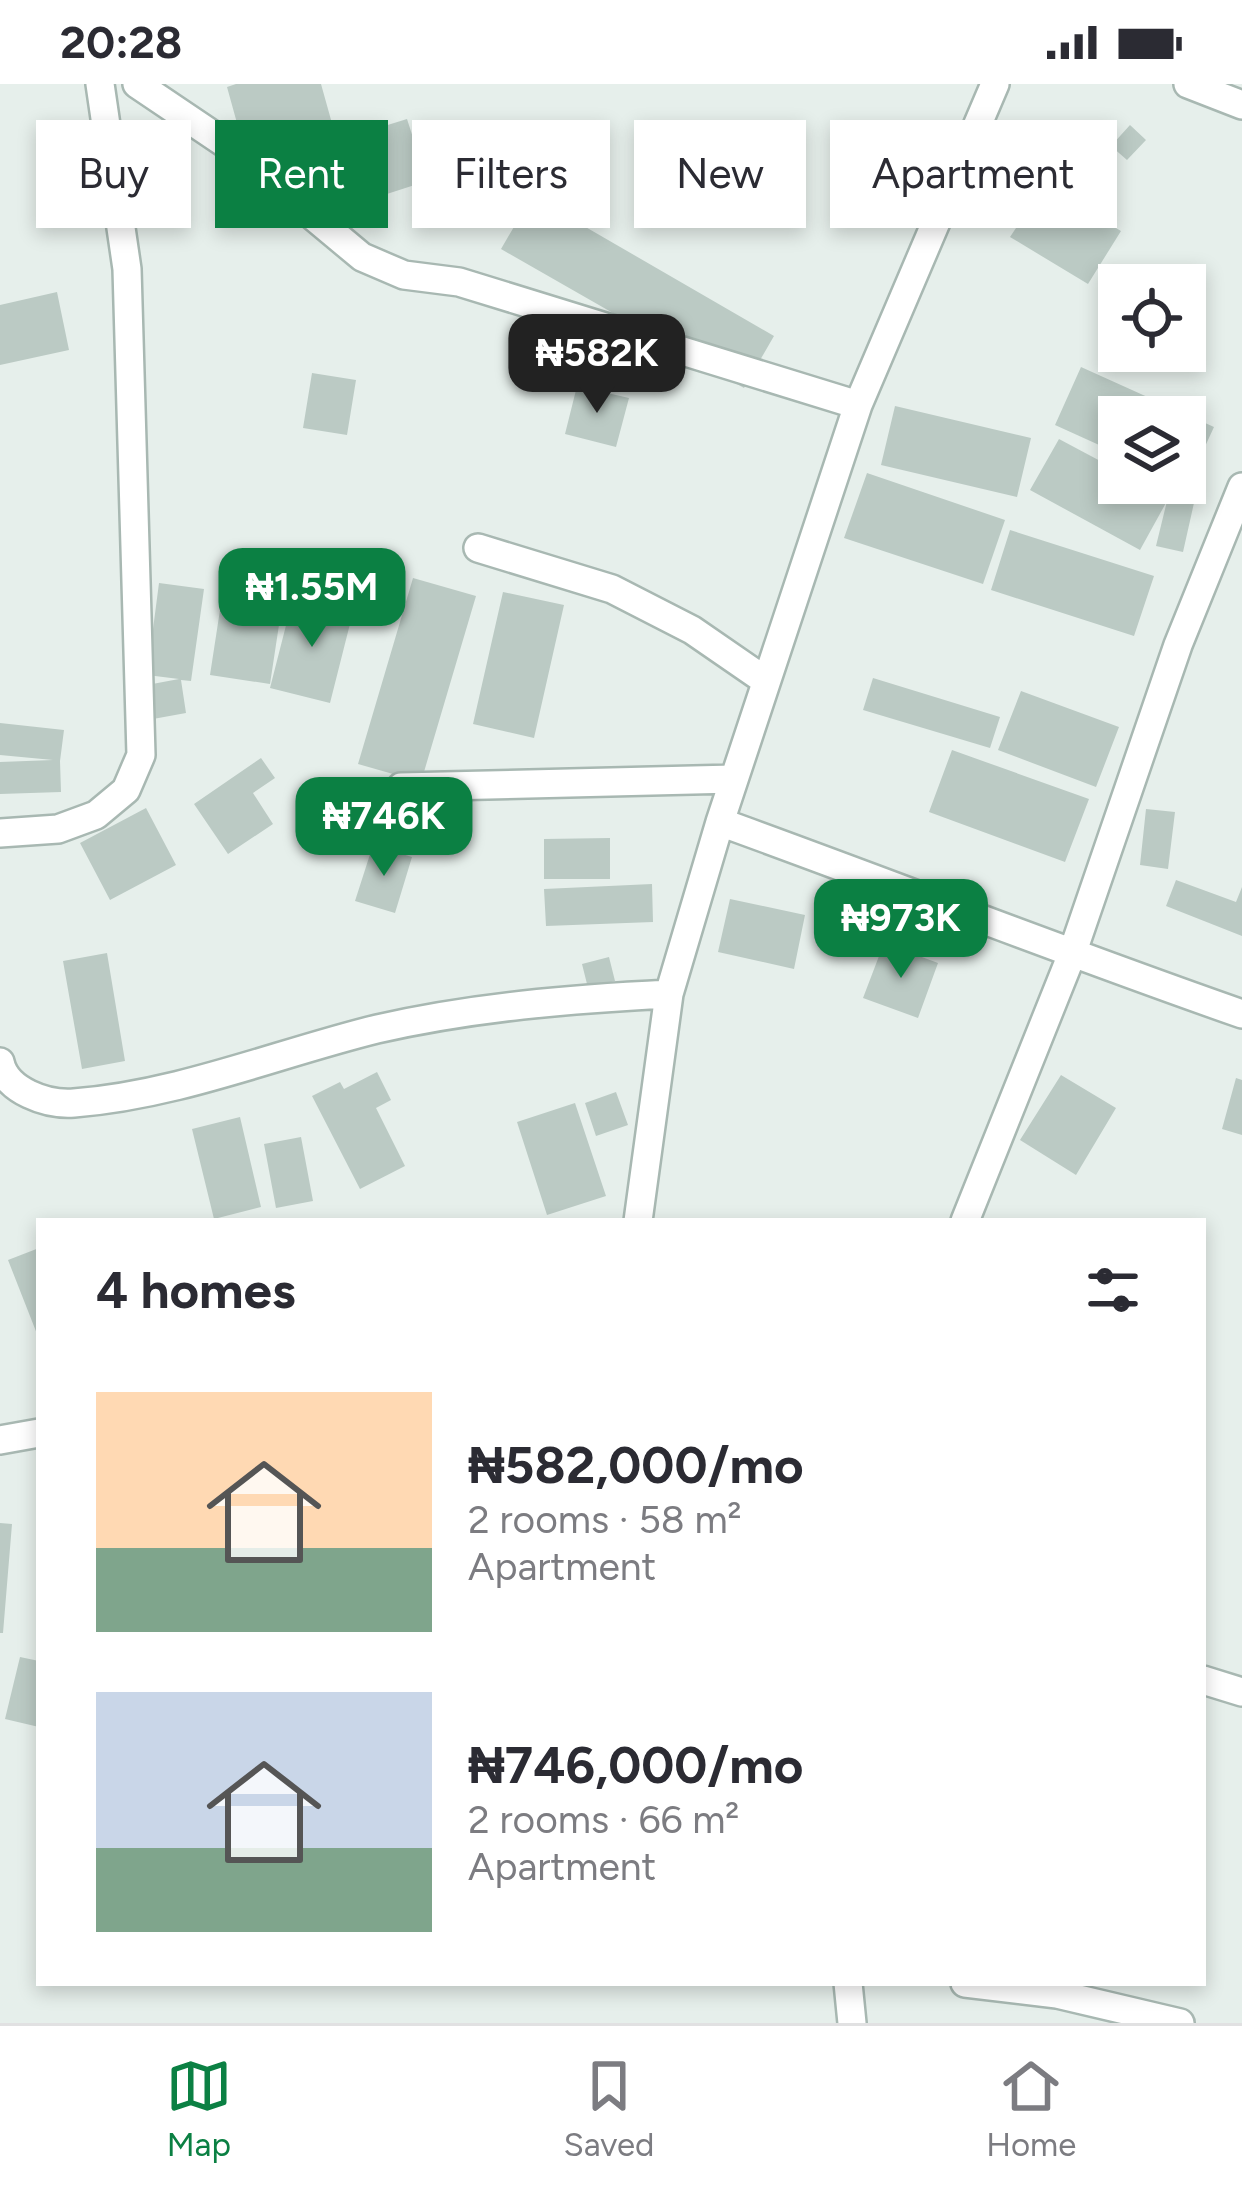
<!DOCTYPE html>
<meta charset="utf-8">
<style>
body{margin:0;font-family:Figtree,sans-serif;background:#f7f7f7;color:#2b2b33;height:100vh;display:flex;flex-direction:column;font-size:45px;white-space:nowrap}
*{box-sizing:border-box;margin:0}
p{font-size:39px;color:#7c7c81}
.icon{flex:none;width:66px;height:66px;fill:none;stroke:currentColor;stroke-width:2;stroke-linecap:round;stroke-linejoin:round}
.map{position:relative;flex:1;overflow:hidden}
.details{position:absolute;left:36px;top:1134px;width:1170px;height:768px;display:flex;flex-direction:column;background:#fff;border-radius:0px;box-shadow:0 6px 18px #0003}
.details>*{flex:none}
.guide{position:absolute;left:36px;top:36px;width:1170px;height:108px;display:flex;gap:24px}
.tools{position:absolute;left:1098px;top:180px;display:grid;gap:24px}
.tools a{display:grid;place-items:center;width:108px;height:108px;border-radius:0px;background:#fff;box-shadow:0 6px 18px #0003;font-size:60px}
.price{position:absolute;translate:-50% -102px;padding:0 27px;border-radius:24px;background:#0b8043;color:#fff;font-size:39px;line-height:78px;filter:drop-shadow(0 3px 6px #0008)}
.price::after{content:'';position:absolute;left:50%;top:72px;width:36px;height:27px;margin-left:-18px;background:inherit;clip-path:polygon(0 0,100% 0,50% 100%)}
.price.current{background:#222;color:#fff}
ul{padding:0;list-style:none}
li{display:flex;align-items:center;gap:36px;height:300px;padding:0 60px}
li span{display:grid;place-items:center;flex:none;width:336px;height:240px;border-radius:0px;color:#555}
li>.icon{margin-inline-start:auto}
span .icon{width:144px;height:144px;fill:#fffc;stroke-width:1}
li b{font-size:51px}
h2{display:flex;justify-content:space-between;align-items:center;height:144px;padding:0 60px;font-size:51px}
.chip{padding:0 42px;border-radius:0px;background:#fff;box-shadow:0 6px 18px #0003;font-size:42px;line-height:108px}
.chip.current{background:#0b8043;color:#fff}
.status{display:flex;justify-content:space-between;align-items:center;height:84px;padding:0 60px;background:#fff;direction:ltr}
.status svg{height:33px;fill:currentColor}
.dock{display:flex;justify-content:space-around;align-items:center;height:168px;border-top:3px solid #e1e1e2;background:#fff;font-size:33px;color:#7c7c81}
.dock a{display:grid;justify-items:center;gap:6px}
.dock .current{color:#0b8043}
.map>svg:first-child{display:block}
</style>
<div class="status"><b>20:28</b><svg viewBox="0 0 49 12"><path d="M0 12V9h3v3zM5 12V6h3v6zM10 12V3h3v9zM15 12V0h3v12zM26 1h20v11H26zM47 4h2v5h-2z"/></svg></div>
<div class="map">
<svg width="1242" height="1939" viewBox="0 0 1242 1939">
<rect width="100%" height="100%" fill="#e6efeb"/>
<path fill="#bbcac4" d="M236 0H321L333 43 245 68 227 3Z
M407 35 427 97 356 120 336 57Z
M1130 41 1146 56 1127 76 1111 62Z
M330 56 340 92 304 103 294 66Z
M1006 78 1121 147 1088 200 1010 153 1018 141 981 118Z
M532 112 774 252 744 304 501 165Z
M57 208 69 266 0 281V221Z
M1081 283 1214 343 1185 406V333H1119V370L1055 341Z
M312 289 356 296 347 351 303 344Z
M577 302 629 314 616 363 565 350Z
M895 322 1031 354 1017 413 881 381Z
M1059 355 1119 387V399H1141L1167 413 1170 404 1196 410 1183 468 1156 462 1167 417 1140 466 1030 406Z
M867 389 1005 436 983 500 844 454Z
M1010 446 1154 492 1134 552 991 506Z
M413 494 476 512 421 698 358 680Z
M159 499 204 505 191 597 181 596 186 629 153 635 147 601 179 595 147 591Z
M224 500 284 508 270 600 210 591Z
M503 508 564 521 534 654 473 640Z
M293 514 353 528 330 619 270 604Z
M873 594 1000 633 990 664 863 626Z
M1021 607 1119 643 1096 703 998 666Z
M0 639 64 646 60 677 61 708 0 710V678L53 676 0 671Z
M952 666 1089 715 1065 778 929 728Z
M261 674 275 694 253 709 273 740 228 770 194 720Z
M146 724 176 781 110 816 80 759Z
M1146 725 1175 728 1168 785 1140 781Z
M610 754V795H544V755Z
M373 761 412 773 395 829 355 817Z
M1176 796 1236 818 1242 803V852L1166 822Z
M652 800 653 838 546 842 544 805Z
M730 815 805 831 794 885 718 868Z
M884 859 938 879 918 934 863 914Z
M107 869 125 977 82 985 63 877Z
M609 873 615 897 588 904 582 880Z
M377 988 391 1016 376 1024 405 1082 360 1105 312 1012 340 998 344 1005Z
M1061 991 1116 1024 1076 1091 1020 1056Z
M1236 994 1242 996V1051L1222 1045Z
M616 1008 628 1041 596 1052 585 1019Z
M575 1019 606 1112 547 1131 517 1038Z
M240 1033 261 1123 214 1135 192 1045Z
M301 1053 313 1117 276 1124 264 1060Z
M39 1164V1255L8 1176Z
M0 1439 12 1440 3 1549H0Z
M20 1573 39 1577V1643L5 1635Z"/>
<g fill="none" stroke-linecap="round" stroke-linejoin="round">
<defs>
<path id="street" d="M137 0 229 62 362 173 404 191 459 198 858 321
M1188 0 1242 21
M478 464 612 505 692 546 766 597
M401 703 734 695
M720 738C894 801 1067 869 1242 930
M0 749 58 745 96 731 126 706 141 671 127 185 100 0
M0 978C6 1007 47 1021 74 1019 178 1011 276 970 377 945 473 923 571 915 669 910
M638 1137 669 910 720 738 858 321 995 0
M965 1137 1072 870 1178 561 1242 403
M0 1356 39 1349
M1203 1596 1242 1608
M848 1899 852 1939
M965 1899 1057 1910 1180 1939"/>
</defs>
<use href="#street" stroke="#a8b8b2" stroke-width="32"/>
<use href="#street" stroke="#fff" stroke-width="27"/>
</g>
</svg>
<div class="tools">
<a><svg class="icon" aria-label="locate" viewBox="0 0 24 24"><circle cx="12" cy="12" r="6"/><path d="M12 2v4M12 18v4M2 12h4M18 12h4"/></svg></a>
<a><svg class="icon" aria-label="layers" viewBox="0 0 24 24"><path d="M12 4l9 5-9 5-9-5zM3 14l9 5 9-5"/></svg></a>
</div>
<b class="price current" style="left:597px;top:332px">₦582K</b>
<b class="price" style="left:312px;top:566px">₦1.55M</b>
<b class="price" style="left:384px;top:795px">₦746K</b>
<b class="price" style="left:901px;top:897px">₦973K</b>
<div class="guide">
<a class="chip">Buy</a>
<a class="chip current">Rent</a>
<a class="chip">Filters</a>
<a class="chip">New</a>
<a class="chip">Apartment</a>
</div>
<section class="details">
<h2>4 homes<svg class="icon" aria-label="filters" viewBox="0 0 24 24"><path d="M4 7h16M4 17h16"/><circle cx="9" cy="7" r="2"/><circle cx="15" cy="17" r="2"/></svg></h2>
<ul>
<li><span style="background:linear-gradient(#ffd9b3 65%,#7fa58c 0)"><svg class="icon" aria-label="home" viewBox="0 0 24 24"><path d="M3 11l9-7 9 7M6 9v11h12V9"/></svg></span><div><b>₦582,000/mo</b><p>2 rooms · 58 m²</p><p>Apartment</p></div></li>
<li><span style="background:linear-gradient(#c9d6e8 65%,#7fa58c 0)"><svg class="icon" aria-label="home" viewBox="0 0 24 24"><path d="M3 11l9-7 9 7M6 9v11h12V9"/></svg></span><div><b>₦746,000/mo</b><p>2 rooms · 66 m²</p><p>Apartment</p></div></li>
</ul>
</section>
</div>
<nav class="dock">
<a class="current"><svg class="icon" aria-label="map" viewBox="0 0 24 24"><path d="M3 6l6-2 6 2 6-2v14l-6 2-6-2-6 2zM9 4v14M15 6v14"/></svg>Map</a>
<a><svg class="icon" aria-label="saved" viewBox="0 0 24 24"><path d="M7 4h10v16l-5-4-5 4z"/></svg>Saved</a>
<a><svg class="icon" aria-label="home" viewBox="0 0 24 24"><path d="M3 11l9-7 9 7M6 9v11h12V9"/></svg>Home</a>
</nav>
